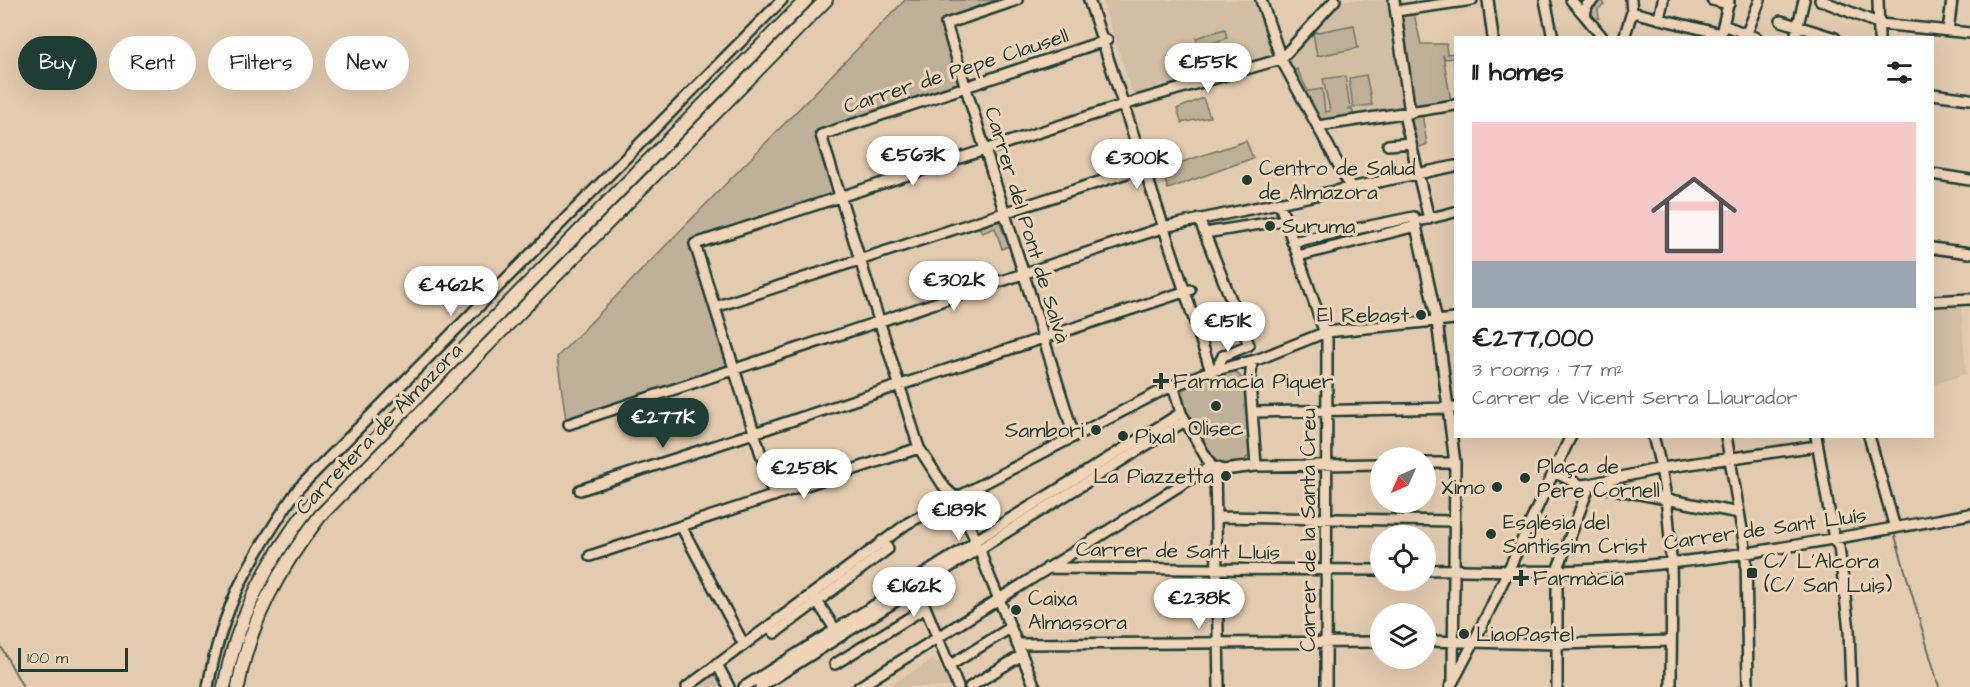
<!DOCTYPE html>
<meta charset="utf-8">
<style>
body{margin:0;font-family:"Architects Daughter",sans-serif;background:#f6f6f6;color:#222;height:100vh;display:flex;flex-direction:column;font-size:22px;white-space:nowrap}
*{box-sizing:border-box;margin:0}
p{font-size:20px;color:#767676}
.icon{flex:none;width:33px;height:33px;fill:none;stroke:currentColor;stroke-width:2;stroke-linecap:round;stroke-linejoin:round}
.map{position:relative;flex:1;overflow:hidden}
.drawer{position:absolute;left:1454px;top:36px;width:480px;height:402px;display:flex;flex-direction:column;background:#fff;border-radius:0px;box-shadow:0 6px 24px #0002}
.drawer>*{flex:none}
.banner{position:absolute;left:18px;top:36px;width:570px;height:54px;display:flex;gap:12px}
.needle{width:39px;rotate:225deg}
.tools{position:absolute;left:1370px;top:447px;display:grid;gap:12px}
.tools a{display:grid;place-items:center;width:66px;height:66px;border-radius:50%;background:#fff;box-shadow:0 6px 24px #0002;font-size:30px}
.scale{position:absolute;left:18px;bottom:15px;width:110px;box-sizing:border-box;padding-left:6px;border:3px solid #1f3d34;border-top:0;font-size:16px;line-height:21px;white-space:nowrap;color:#1f3d34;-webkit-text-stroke:4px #f0d4b7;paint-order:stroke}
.price{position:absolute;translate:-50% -51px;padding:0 14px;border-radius:21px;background:#fff;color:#222;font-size:20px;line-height:39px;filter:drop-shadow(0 2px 3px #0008)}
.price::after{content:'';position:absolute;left:50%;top:36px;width:18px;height:14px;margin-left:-9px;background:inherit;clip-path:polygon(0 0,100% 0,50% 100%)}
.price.active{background:#1f3d34;color:#fff}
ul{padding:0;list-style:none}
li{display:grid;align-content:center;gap:12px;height:318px;padding:0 18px}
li+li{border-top:2px solid #e0e0e0}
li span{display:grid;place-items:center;height:186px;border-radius:0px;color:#555}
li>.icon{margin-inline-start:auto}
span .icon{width:108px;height:108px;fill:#fffc;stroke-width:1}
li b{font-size:26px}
h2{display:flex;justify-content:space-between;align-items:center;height:72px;padding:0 18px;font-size:26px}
.pill{padding:0 21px;border-radius:27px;background:#fff;box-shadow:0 6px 24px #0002;font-size:21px;line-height:54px}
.pill.active{background:#1f3d34;color:#fff}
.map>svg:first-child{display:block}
</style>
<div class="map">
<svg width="1970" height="687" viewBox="0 0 1970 687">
<rect width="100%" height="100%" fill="#e3cbaf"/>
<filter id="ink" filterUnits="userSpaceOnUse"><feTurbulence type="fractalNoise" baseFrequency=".0167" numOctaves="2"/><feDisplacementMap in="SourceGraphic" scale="12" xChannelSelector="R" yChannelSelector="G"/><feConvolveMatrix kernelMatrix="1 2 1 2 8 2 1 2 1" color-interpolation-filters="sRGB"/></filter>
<g filter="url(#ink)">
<path fill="#d1bea4" d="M1102 0H1255L1272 53 1133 95Z
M1344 0H1389L1403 108 1320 121 1287 61Z
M1961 306 1966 374 1932 385V307Z
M933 660 946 671 953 687H887Z
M714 672 724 687H694Z"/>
<path fill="#bfb099" stroke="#6f7666" stroke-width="1.5" d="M905 0H1005L941 22 961 83 814 132 833 194 691 241 729 367 566 420 557 357Z
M1603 0 1604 5 1598 9 1599 18 1595 20 1590 13 1591 7Z
M1414 14 1421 44H1446L1447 54 1455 53V69L1453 58 1445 59 1443 55 1451 101 1415 106 1402 16Z
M1354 25 1358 48 1317 56 1313 33Z
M1225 29 1227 38 1199 48 1196 38Z
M1297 69 1308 91 1322 89 1325 112 1330 111 1323 79 1345 76 1350 108 1348 109H1352L1354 116 1320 121 1293 71Z
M1366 75 1372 105 1353 107 1349 78Z
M1203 98 1210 117 1182 123 1177 109Z
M1422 114 1427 144 1415 149 1409 120Z
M1246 141 1253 158 1168 189 1161 169Z
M1410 220V223L1307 248 1303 246Z
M999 221 1009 246 1002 249 995 228 982 233 979 227Z
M1234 371C1257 386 1251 427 1252 452 1216 502 1174 401 1182 389 1187 379 1222 372 1234 371Z"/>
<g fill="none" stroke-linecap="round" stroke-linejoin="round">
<path stroke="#636e5f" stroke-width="2" d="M1895 536 1939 687
M0 645 23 687"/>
<defs>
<path id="minor" d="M1017 0 946 24 1074 436
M1089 0 1211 371
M1261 0 1281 59 1350 186
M1394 0 1410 113
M1488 0 1493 38
M1545 0 1553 38
M1571 0 1585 16
M1593 0 1587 5 1585 16 1603 38
M1712 0 1729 4
M1820 0 1880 24 1970 33
M1878 0 1879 38
M1396 11 1472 0
M1632 12 1721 34
M1659 19 1663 0
M1781 21 1835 38
M1723 25 1757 38
M1948 31 1952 0
M1747 33 1760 0
M1624 38 1632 12 1631 0
M1720 38 1729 0
M1795 38 1804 0
M1932 94 1970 99
M1404 115 1429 219
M1318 126 1455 105
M1388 145 1411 143
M1932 174 1970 180
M1279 202 1327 339 1326 687
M1199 219 1249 345 1223 356 1216 370
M1423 220 1455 212
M1205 233 1285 220
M1292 242 1414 217 1437 321 1455 463 1453 681
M1932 248 1970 253
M1298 256 1416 226
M1932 301 1970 299
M715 307 1148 166
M1173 385 1181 413 1211 466 1223 470 1256 466 1250 383 1252 361
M1254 412 1455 408
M569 424 1168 226 1455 166
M1653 436C1677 518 1671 603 1671 687
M1726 436 1746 553 1748 687
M1816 436 1834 539 1839 547 1849 630 1851 687
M1869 436 1895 528
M1425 463H1455
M1256 466 1380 464
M1215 468 1219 687
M1553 472 1581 485 1590 484 1662 468 1817 446
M1592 485 1739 513
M580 490 1190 290
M774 496 695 244 1123 105 1281 59 1335 0
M1217 517 1454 521
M681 526 744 645
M976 541 956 498 945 488 919 448 821 135 1107 40
M981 548 1185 421
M980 549 984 563 1035 687
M975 551 972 548 973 542 1181 413
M590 556 919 448
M1047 568 1380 570
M1425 570C1469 569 1513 572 1557 571 1696 567 1833 539 1970 514
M916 585 958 687
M815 598 835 629
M769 626 775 633 888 549 882 541
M1425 641 1557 644 1671 641
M1017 644 1380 642
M717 664 729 687
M835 664 925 608
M949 666 1010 628
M208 687C222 605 252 556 298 489L782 0
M687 687 908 523 1161 391 1205 373 1259 359 1326 332 1455 319
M744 687 972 544
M760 687 975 551
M859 687 1211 466
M970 687 1022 655
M1450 687C1495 605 1530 520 1571 436
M1557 687V571L1590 484"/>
<path id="major" d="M224 687C237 618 267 561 310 506L806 0
M238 687C249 622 280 567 320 516L826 0"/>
</defs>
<use href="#minor" stroke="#1f3d34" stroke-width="14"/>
<use href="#major" stroke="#1f3d34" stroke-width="16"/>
<use href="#minor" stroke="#f0d4b7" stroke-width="9"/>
<use href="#major" stroke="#f0d4b7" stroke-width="12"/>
</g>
</g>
<g fill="#1f3d34" stroke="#f0d4b7" stroke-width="2">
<circle cx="1247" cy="180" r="6"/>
<circle cx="1270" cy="226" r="6"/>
<circle cx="1421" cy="315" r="6"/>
<path d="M1158 372h6v6h6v6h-6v6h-6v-6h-6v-6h6z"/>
<circle cx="1216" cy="406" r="6"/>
<circle cx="1096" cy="430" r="6"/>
<circle cx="1123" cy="436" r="6"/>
<circle cx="1226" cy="476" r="6"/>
<circle cx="1525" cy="478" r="6"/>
<circle cx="1497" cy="487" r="6"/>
<circle cx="1491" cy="534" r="6"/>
<rect x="1746" y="567" width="12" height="12" rx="3"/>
<path d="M1518 569h6v6h6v6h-6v6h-6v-6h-6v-6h6z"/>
<circle cx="1016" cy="610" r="6"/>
<circle cx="1464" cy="634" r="6"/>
</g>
<g text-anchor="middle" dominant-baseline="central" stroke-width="6" stroke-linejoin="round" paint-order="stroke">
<g font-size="21" fill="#1f3d34" stroke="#f0d4b7">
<text transform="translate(956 71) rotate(-18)">Carrer de Pepe Clausell</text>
<text transform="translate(1027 225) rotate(73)">Carrer del Pont de Salvà</text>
<text transform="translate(379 429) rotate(-46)">Carretera de Almazora</text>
<text transform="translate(1765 529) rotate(-8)">Carrer de Sant Lluís</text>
<text transform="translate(1308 530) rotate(-90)">Carrer de la Santa Creu</text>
<text transform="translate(1178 551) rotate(1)">Carrer de Sant Lluís</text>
</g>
<g font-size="21" fill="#1f3d34" stroke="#f0d4b7" text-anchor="start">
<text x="1259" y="168">Centro de Salud<tspan x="1259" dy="24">de Almazora</tspan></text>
<text x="1282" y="226">Suruma</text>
<text x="1409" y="315" text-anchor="end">El Rebast</text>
<text x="1173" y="381">Farmacia Piquer</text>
<text x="1216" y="428" text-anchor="middle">Olisec</text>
<text x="1084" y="430" text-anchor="end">Sambori</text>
<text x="1135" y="436">Pixal</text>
<text x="1537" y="466">Plaça de<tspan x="1537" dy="24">Pere Cornell</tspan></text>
<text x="1214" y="476" text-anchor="end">La Piazzetta</text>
<text x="1485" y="487" text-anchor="end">Ximo</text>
<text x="1503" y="522">Església del<tspan x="1503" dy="24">Santíssim Crist</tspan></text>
<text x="1764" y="561">C/ L'Alcora<tspan x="1764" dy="24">(C/ San Luis)</tspan></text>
<text x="1533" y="578">Farmàcia</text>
<text x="1028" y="598">Caixa<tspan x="1028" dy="24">Almassora</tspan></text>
<text x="1476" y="634">LiaoPastel</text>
</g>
</g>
</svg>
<div class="tools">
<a><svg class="needle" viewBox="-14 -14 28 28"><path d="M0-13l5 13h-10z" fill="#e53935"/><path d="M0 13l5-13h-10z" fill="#767676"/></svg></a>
<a><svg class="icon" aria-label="locate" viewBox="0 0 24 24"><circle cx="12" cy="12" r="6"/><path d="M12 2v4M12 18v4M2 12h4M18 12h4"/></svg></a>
<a><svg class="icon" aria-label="layers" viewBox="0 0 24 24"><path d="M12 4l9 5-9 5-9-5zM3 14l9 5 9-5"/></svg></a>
</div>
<div class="scale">100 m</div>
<b class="price" style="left:1208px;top:94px">€155K</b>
<b class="price" style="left:913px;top:187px">€563K</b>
<b class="price" style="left:1137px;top:190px">€300K</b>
<b class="price" style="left:954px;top:312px">€302K</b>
<b class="price" style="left:451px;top:317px">€462K</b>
<b class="price" style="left:1228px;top:353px">€151K</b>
<b class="price active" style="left:663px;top:449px">€277K</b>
<b class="price" style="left:804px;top:500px">€258K</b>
<b class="price" style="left:959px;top:542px">€189K</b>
<b class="price" style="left:914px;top:618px">€162K</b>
<b class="price" style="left:1199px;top:630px">€238K</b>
<div class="banner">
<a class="pill active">Buy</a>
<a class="pill">Rent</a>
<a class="pill">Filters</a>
<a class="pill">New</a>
</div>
<section class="drawer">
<h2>11 homes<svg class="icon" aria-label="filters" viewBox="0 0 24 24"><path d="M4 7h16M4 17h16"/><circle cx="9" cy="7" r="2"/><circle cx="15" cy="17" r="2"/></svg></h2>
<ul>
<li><span style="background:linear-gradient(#f6c9c9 75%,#9aa5b1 0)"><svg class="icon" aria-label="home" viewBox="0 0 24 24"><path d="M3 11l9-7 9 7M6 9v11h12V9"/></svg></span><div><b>€277,000</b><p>3 rooms · 77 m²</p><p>Carrer de Vicent Serra Llaurador</p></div></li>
</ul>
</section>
</div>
